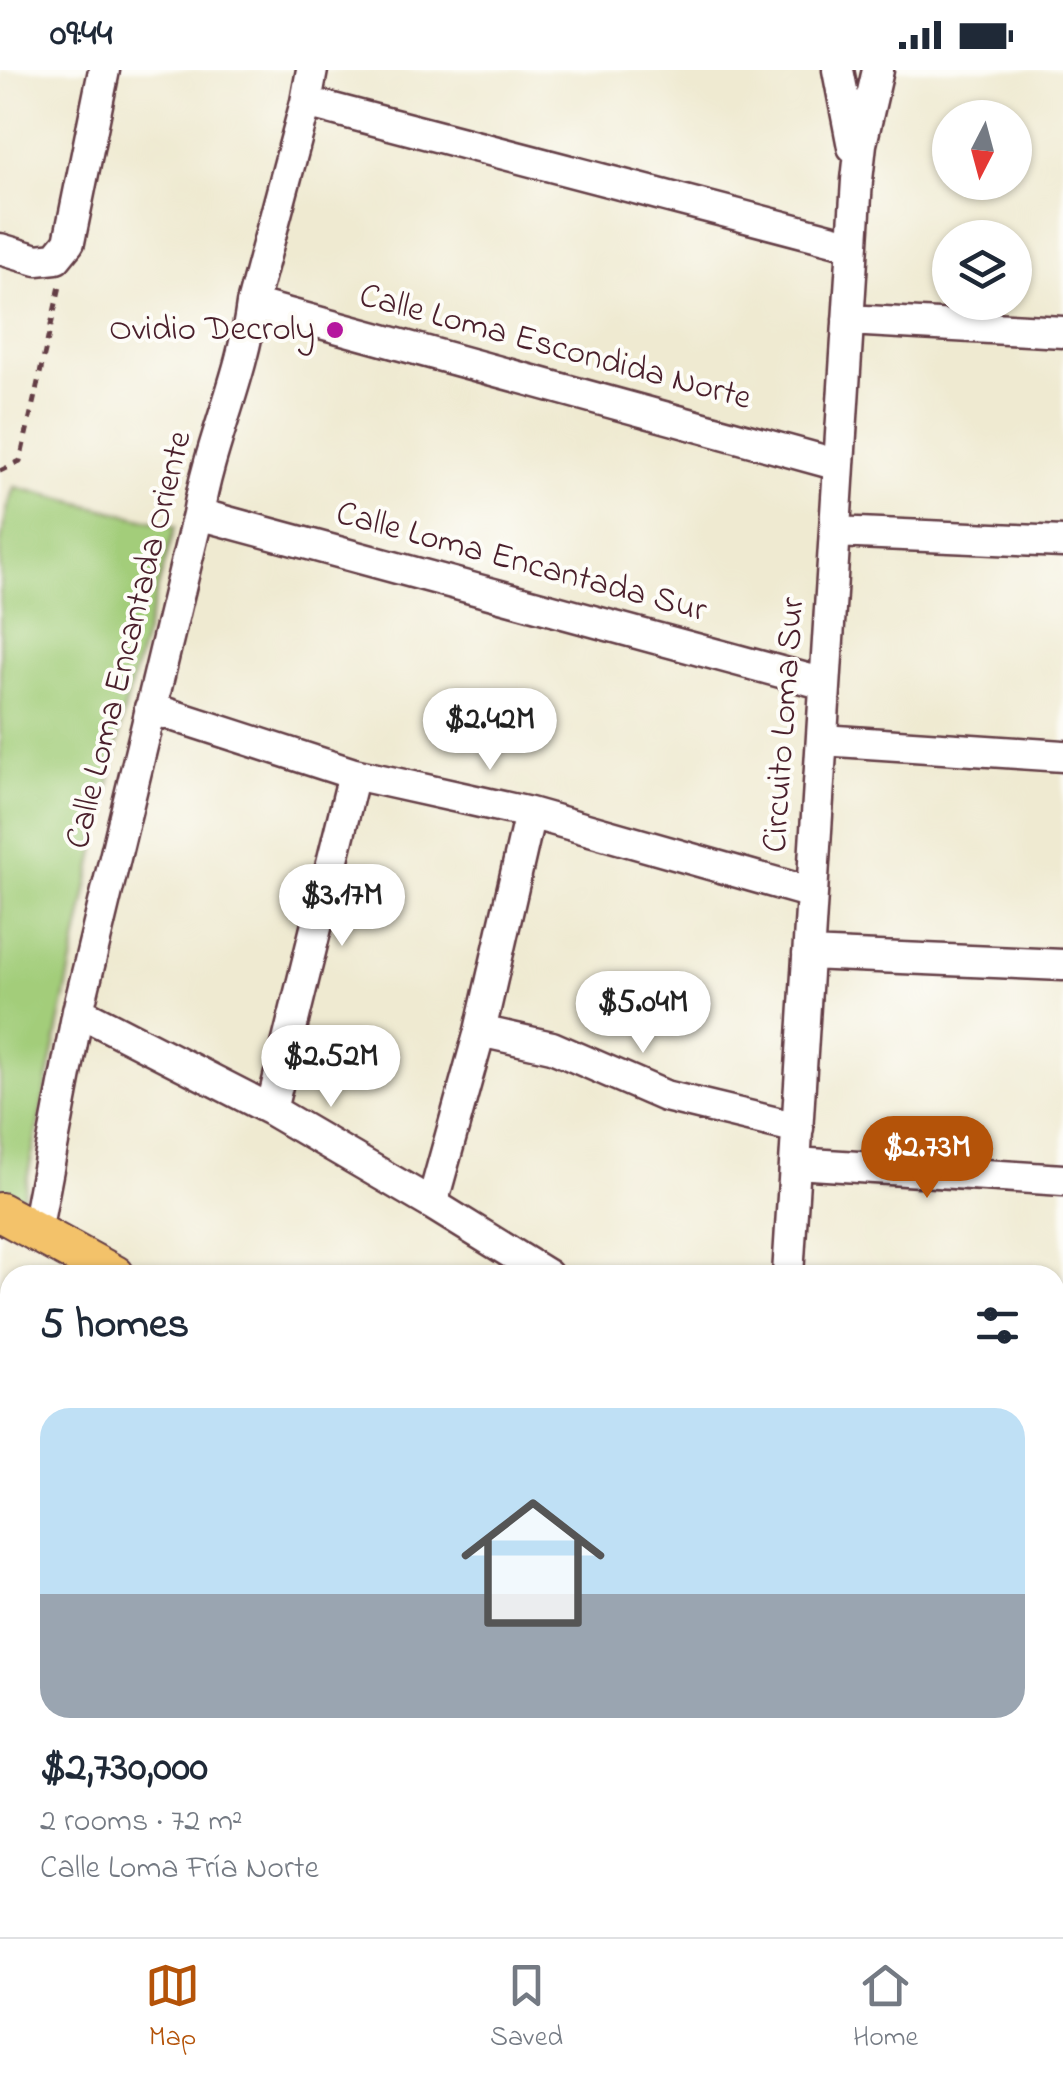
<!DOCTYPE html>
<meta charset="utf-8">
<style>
body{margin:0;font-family:"Indie Flower",sans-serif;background:#f6f6f7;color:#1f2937;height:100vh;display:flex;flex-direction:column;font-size:38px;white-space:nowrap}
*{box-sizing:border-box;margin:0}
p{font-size:32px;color:#747a83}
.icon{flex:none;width:55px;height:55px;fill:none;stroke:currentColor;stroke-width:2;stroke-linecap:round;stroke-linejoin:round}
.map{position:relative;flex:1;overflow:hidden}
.details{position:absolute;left:0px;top:1195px;width:1065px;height:672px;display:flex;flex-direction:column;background:#fff;border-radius:30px 30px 0 0;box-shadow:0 2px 8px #0004}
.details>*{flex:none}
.needle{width:65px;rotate:186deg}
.tools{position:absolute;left:932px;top:30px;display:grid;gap:20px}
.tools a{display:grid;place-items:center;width:100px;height:100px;border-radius:50%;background:#fff;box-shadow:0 2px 8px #0004;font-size:50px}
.price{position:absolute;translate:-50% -85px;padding:0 22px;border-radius:35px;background:#fff;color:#222;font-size:32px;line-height:65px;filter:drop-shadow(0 2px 5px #0008)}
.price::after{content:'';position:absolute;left:50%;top:60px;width:30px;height:22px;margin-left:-15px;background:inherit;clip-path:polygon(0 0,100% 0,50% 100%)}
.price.selected{background:#b45309;color:#fff}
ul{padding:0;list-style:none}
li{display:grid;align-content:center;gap:20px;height:530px;padding:0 40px}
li+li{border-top:2px solid #e0e1e3}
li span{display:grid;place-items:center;height:310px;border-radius:30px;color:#555}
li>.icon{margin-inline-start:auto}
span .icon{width:180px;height:180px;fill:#fffc;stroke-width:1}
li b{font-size:42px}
h2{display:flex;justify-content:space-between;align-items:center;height:120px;padding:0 40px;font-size:42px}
.status{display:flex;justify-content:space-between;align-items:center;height:70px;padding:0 50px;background:#fff;direction:ltr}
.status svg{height:28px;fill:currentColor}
.tabs{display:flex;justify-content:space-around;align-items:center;height:140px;border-top:2px solid #e0e1e3;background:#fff;font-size:28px;color:#747a83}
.tabs a{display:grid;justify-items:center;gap:5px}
.tabs .selected{color:#b45309}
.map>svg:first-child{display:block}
</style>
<div class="status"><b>09:44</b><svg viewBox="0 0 49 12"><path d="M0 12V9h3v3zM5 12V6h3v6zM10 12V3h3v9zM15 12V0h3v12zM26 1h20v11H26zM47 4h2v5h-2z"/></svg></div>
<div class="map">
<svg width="1063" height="1867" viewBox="0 0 1063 1867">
<rect width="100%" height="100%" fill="#fdfcf7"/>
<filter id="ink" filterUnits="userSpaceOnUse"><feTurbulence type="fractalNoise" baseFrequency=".01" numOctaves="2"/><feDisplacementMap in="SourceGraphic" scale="20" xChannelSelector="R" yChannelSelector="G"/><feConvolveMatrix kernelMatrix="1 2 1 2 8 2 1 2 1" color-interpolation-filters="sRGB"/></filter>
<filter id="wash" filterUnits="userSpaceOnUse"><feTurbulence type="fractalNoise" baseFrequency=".0048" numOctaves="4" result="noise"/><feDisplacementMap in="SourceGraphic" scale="40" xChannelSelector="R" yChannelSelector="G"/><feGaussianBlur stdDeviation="2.25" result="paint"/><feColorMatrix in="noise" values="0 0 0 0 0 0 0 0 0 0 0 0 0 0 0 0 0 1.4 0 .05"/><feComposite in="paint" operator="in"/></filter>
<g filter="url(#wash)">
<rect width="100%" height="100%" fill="#efead1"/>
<path fill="#a3cd7a" stroke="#767652" stroke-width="2.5" d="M15 417 175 457 125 637 23 1129 0 1120V477L7 440Z"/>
</g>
<g filter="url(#ink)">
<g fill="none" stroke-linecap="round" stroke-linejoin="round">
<defs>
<path id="minor" d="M838 0 853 77
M306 32 853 175
M0 179 37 190 56 188 69 172 104 0
M252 234 839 395
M848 250 1063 262
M198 444 825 614
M835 462 1063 472
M150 638 354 704 530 743 812 823
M822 670 1063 686
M808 884 1063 895
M78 941 271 1040 432 1134 547 1205
M480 961 552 977 665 1026 798 1058
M271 1040 354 704
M795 1093 1063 1110
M432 1134 480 961 530 743
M36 1162 78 941 198 444C210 373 243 306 252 234L306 32 312 0
M788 1205 857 110 861 74 878 0
M1055 1323 1063 1324
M0 1489 10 1481
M1055 1540 1063 1543
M0 1783H10
M1055 1802 1063 1808
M587 1858 600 1867
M972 1858 985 1867
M785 1867 789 1858"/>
<path id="major" d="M0 1142 115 1205
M0 1555 10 1554
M1055 1837 1063 1843
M1018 1858 1032 1867"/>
</defs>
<use href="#minor" stroke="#633d44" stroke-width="35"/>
<use href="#major" stroke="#633d44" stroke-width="42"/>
<path stroke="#633d44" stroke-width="5" stroke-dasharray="8 8" stroke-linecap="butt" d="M0 401 20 391 60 216"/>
<use href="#minor" stroke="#fff" stroke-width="30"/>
<use href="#major" stroke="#f3c26a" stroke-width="38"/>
</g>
</g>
<circle fill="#b5179e" stroke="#fdfcf7" stroke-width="4" cx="335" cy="260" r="10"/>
<g text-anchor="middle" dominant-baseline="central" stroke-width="8" stroke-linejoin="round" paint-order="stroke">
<g font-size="35" fill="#4a1f2b" stroke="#fdfcf7" text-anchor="end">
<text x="315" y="260">Ovidio Decroly</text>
</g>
<g font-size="35" fill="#4a1f2b" stroke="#fdfcf7">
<text transform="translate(555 278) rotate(15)">Calle Loma Escondida Norte</text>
<text transform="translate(521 493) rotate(15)">Calle Loma Encantada Sur</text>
<text transform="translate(130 570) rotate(-76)">Calle Loma Encantada Oriente</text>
<text transform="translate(785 655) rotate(-86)">Circuito Loma Sur</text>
</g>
</g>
</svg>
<div class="tools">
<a><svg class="needle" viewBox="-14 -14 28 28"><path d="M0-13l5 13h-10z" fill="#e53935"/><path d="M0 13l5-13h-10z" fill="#747a83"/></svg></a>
<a><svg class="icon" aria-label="layers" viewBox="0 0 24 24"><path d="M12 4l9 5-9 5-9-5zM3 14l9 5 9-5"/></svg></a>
</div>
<b class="price" style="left:490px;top:703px">$2.42M</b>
<b class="price" style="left:342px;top:879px">$3.17M</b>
<b class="price" style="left:643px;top:986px">$5.04M</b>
<b class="price" style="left:331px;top:1040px">$2.52M</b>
<b class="price selected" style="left:927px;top:1131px">$2.73M</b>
<section class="details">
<h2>5 homes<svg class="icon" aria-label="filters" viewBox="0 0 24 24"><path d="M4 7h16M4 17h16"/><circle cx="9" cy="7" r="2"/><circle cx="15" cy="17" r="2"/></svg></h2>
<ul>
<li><span style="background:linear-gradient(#bfe0f5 60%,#9aa5b1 0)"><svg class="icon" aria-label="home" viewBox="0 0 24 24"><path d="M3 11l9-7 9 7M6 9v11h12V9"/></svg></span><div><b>$2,730,000</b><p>2 rooms · 72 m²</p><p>Calle Loma Fría Norte</p></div></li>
</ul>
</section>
</div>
<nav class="tabs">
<a class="selected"><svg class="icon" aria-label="map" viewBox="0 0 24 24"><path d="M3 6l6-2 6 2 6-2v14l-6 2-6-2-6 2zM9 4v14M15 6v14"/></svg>Map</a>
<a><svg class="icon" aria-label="saved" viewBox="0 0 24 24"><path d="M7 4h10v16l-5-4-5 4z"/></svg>Saved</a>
<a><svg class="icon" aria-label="home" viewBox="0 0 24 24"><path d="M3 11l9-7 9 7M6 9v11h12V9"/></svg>Home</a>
</nav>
